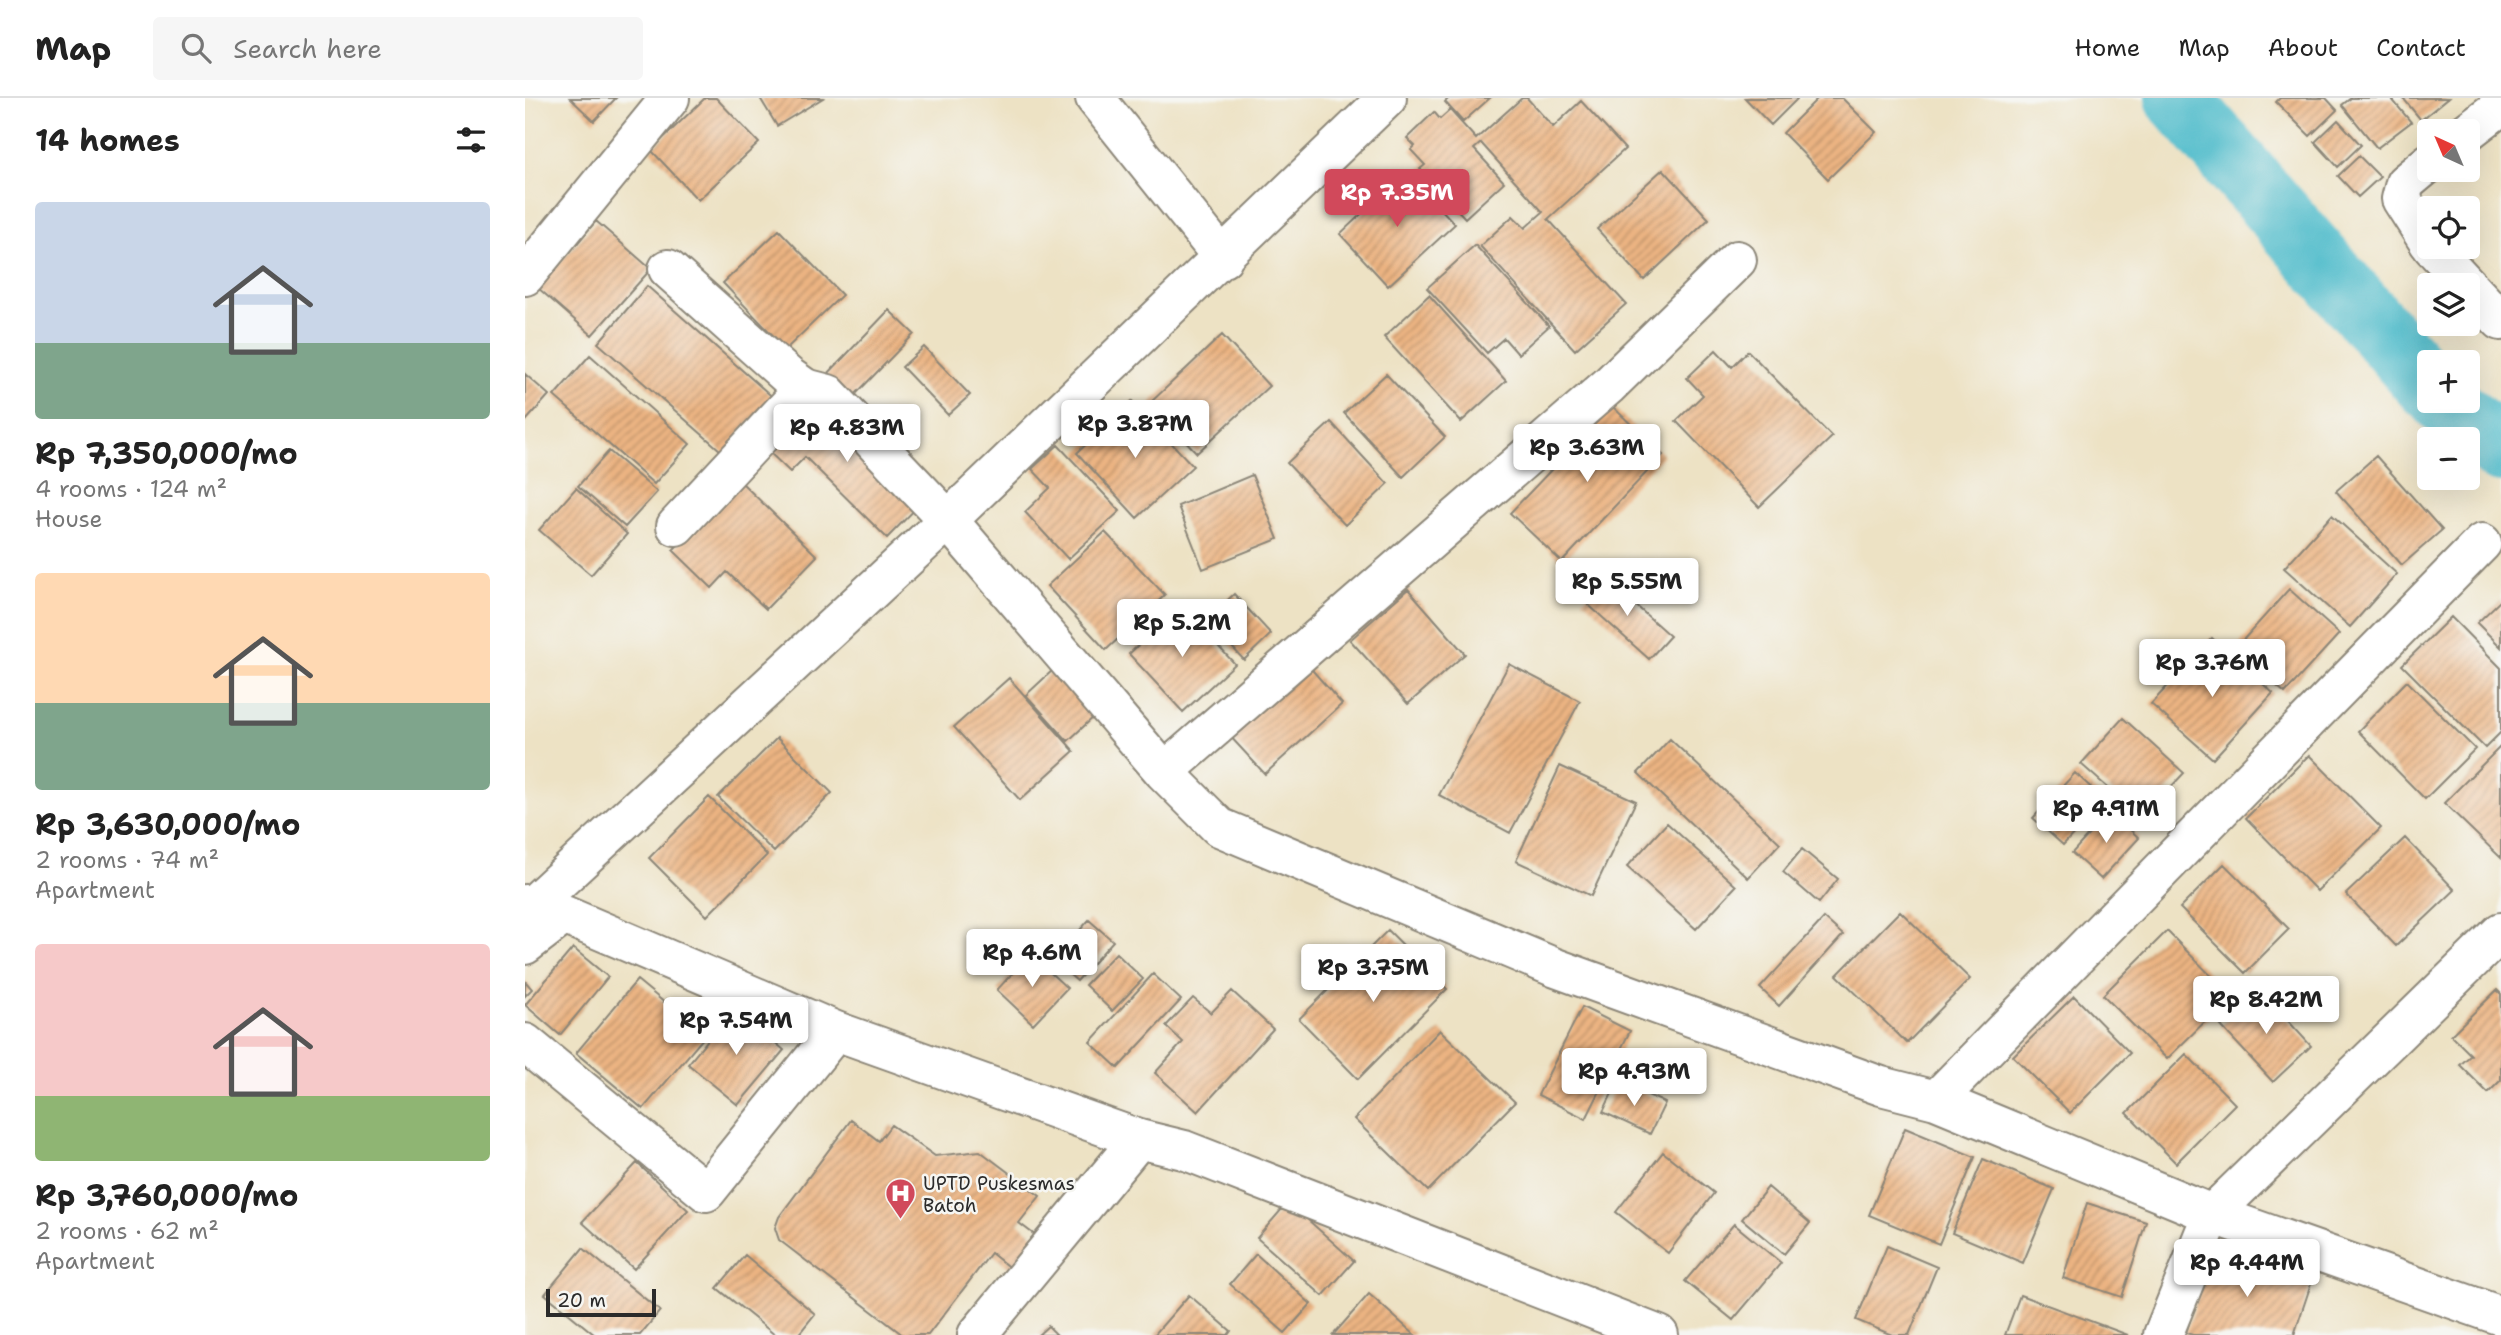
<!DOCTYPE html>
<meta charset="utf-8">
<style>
body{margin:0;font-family:"Shantell Sans",sans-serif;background:#f6f6f6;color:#222;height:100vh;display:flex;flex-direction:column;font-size:26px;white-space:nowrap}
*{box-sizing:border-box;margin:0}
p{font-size:23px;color:#767676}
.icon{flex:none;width:38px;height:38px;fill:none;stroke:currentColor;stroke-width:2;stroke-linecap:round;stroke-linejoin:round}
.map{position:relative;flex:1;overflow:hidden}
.details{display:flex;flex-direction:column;background:#fff;width:525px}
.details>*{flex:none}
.needle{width:46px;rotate:316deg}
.buttons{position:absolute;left:1892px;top:21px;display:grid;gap:14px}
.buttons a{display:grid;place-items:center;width:63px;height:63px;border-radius:7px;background:#fff;box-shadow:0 7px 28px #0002;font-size:35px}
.scale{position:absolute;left:21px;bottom:18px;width:110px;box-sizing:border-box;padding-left:7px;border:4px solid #2b2b2b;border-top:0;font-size:19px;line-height:24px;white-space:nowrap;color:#2b2b2b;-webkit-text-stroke:5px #f6f6f2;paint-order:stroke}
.price{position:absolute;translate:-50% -60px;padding:0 16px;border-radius:7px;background:#fff;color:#222;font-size:23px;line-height:46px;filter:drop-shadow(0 2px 4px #0008)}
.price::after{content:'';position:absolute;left:50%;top:42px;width:21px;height:16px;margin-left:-10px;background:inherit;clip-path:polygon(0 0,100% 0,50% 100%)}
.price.on{background:#d1495b;color:#fff}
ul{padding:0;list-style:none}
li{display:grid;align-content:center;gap:14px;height:371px;padding:0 35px}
li span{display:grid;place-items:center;height:217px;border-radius:7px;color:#555}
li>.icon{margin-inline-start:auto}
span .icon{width:126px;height:126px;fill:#fffc;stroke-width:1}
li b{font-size:30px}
h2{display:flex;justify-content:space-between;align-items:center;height:84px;padding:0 35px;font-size:30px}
header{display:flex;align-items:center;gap:42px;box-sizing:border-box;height:98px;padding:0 35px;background:#fff;border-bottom:2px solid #e0e0e0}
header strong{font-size:33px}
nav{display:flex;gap:38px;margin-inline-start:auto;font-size:24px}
.search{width:490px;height:63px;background:#f6f6f6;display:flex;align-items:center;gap:18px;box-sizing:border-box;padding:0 24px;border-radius:7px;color:#767676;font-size:26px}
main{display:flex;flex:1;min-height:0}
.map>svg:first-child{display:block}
</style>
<header>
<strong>Map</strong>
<div class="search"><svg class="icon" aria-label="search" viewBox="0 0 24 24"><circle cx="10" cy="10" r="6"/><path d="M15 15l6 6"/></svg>Search here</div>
<nav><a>Home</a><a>Map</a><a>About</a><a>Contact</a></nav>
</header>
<main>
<section class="details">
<h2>14 homes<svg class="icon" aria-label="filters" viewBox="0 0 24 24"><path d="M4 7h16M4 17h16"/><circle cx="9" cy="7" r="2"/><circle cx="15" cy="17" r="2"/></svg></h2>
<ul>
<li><span style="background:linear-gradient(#c9d6e8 65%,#7fa58c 0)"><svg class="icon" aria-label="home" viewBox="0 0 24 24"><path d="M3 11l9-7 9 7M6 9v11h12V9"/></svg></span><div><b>Rp 7,350,000/mo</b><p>4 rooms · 124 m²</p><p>House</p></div></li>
<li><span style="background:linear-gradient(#ffd9b3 60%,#7fa58c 0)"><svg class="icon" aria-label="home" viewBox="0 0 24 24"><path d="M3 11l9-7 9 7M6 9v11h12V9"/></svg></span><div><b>Rp 3,630,000/mo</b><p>2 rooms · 74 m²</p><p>Apartment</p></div></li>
<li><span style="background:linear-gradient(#f6c9c9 70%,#8fb573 0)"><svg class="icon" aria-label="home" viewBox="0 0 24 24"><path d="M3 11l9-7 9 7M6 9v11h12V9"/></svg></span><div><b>Rp 3,760,000/mo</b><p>2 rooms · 62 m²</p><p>Apartment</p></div></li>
</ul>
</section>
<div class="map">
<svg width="1976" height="1237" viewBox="0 0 1976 1237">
<defs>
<pattern id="building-hatch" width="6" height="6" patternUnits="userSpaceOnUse" patternTransform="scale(1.75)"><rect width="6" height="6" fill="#ecb482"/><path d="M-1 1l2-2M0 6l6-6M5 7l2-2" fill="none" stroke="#bf936b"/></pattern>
</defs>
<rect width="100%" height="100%" fill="#f6f6f2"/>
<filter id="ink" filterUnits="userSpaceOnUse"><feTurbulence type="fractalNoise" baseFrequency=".0143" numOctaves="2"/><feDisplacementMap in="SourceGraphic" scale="14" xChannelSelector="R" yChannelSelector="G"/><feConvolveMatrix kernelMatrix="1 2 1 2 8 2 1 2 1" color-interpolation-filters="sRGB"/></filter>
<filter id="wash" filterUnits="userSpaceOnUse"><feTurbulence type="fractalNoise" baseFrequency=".00686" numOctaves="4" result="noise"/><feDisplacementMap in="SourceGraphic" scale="28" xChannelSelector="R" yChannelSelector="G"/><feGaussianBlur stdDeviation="1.57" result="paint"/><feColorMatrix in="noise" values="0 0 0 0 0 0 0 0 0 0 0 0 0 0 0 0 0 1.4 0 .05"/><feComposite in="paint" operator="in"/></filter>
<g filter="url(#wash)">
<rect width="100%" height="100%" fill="#ede2c4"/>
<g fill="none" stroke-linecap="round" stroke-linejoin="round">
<path stroke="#52bdcc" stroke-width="66" d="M1653 0 1904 289
M1919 303 1976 352"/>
</g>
<g id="blocks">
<path fill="url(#building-hatch)" d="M45 0H91L69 23Z
M180 0H191L234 45 173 102 126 52Z
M235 0H298L252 28Z
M924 0H965L938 24 920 4Z
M997 0H1002L1028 29 1056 3 1100 51 1023 121 1101 206 1050 252 955 148 988 118 1000 130 1018 114 956 45 949 51 979 84 940 120 895 71 900 67 886 52 890 48 882 40 909 14 915 21 925 12 951 41Z
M1220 0H1273L1246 27Z
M1293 0H1317L1351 34 1303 81 1258 35Z
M1755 0H1801L1812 12 1785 38 1751 4Z
M1826 0H1866L1886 24 1852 50 1817 7Z
M1878 0H1923L1896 22Z
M1813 22 1836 47 1813 69 1790 44Z
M1834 58 1855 79 1833 99 1813 78Z
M1138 71 1184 121 1119 182 1072 131Z
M881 74 930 126 863 188 815 136Z
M71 123 126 171 67 237 13 190Z
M254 132 317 197 261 251 198 185Z
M950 147 1024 228 993 256 979 240 962 255 902 190Z
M122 188 252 303 203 359 73 245Z
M904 197 981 283 936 324 859 239Z
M364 212 389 236 325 302 300 279Z
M697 237 744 288 672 355 625 305Z
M399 249 445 297 423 317 377 269Z
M1191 252 1207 269 1223 253 1307 339 1234 409 1151 323 1178 297 1162 280Z
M65 257 165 346 129 386 29 298Z
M0 276 24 297 0 324Z
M861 276 920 339 878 379 819 315Z
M293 295 401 400 362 440 280 359 265 374 240 350Z
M607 303 668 368 612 420 552 355Z
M1087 308 1138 357 1037 464 985 415Z
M806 324 863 386 820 427 762 365Z
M533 347 595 413 543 461 500 414 525 390 507 371Z
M84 353 132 394 100 429 53 388Z
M1851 358 1917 432 1877 467 1811 393Z
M727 377 753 441 678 471 653 408Z
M216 384 292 458 241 511 202 474 187 490 148 452Z
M51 390 102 436 66 477 14 432Z
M1807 417 1872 476 1825 529 1759 470Z
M580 434 640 497 581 552 522 488Z
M1079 479 1145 538 1124 561 1058 502Z
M883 491 940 556 883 606 825 542Z
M1764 491 1814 536 1760 595 1710 551Z
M709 496 746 536 719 562 682 522Z
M1976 502V549L1952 525Z
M655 508 710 566 658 614 604 556Z
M1926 519 1976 570V634L1960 650 1877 567Z
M1687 540 1748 595 1688 661 1626 606Z
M781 565 817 606 740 676 703 636Z
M984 566 1055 603 985 735 914 697Z
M529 571 571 617 543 643 501 597Z
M484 580 549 653 495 702 429 629Z
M1882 583 1950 651 1900 701 1833 633Z
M1598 620 1659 675 1617 720 1556 666Z
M252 640 307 695 249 754 193 699Z
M1145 641 1255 745 1223 780 1113 675Z
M1976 648V760L1919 705Z
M1784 657 1856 730 1792 793 1721 720Z
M1035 668 1111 703 1066 798 991 763Z
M1550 675 1580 702 1538 747 1508 720Z
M184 699 242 757 182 818 124 760Z
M1585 713 1614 740 1576 781 1547 755Z
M1142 725 1211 788 1171 831 1102 769Z
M1880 740 1930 792 1871 848 1821 796Z
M1277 751 1313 781 1294 805 1258 774Z
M1699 766 1764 831 1720 875 1655 810Z
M1375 813 1445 881 1382 945 1312 877Z
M1299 820 1318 837 1254 908 1235 890Z
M564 822 588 843 552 883 528 862Z
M863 832 922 891 833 981 774 921Z
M1642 833 1706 898 1642 961 1578 897Z
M48 850 83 879 35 937 0 907Z
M591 855 618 881 587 913 560 887Z
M505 856 542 890 508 926 472 892Z
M628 876 656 902 593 970 565 944Z
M112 882 180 938 118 1011 51 955Z
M0 883 7 891 0 898Z
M1735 892 1786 948 1748 984 1696 928Z
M1972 892 1976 896V982L1963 995 1935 967 1946 957 1926 937Z
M707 893 748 931 673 1014 630 975 658 944 641 928 668 900 686 915Z
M1549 898 1605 955 1545 1015 1488 958Z
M1057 909 1105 933 1061 1021 1013 997Z
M209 910 259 952 213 1007 163 966Z
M915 932 990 1004 903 1093 829 1021Z
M1661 956 1710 1006 1651 1065 1602 1015Z
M1093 983 1140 1005 1125 1036 1078 1014Z
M326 1022 354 1043 366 1027 410 1058 455 1053 515 1098 494 1125 511 1138 486 1171 466 1155 403 1237H378L254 1142 250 1130 254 1119Z
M1380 1030 1450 1059 1414 1146 1344 1117Z
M1138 1054 1189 1095 1143 1155 1091 1114Z
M1458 1061 1529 1091 1498 1165 1427 1135Z
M112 1065 163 1112 109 1171 57 1124Z
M1243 1089 1285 1125 1259 1156 1217 1121Z
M763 1104 829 1163 798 1198 732 1140Z
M1562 1105 1621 1124 1597 1199 1538 1180Z
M1209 1126 1256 1165 1208 1222 1160 1183Z
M1362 1148 1412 1169 1384 1237H1367L1331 1222Z
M58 1150 135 1213 115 1237H70L20 1196Z
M1688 1151 1787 1183 1769 1237H1668L1661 1235Z
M731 1156 786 1206 760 1235 705 1186Z
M220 1157 290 1216 273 1237H250L192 1190Z
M844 1196 890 1237H808Z
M664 1197 706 1233 703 1237H629Z
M1495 1197 1603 1237H1480Z
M523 1228 532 1237H513Z"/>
</g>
</g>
<g filter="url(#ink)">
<use href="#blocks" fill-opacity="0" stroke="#8c8678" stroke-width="2"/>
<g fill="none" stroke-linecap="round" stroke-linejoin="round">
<defs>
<path id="street" d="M570 0 698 160
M1942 34 1976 8
M1904 65 1880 85 1876 101 1904 145
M1907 149 1976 223
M143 171 263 278 280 290 303 296 423 422 639 674 694 729 1031 870 1356 988 1411 1002 1957 445
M0 178 145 0
M151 428 280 290
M639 674 1083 288 1212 162
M0 806H9L39 817 311 933 614 1041 659 1052 1134 1237
M9 806 423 422 862 0
M0 847 39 817
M0 945 181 1094 311 933
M1411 1002 1687 1116 1976 1218
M452 1237 614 1041
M1638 1237 1687 1116 1976 834"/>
</defs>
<use href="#street" stroke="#8c8678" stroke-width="42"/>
<use href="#street" stroke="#fff" stroke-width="38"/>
</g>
</g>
<defs>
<symbol id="hospital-pin" viewBox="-11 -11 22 30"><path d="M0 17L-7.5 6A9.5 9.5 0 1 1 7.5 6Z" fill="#d1495b" stroke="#f6f6f2"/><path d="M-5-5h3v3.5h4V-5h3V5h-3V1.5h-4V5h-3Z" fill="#fff"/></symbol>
</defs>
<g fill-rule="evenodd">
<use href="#hospital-pin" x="358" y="1078" width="35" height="47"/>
</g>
<g text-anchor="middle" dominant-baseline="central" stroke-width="5" stroke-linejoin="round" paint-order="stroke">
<g font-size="19" fill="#2b2b2b" stroke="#f6f6f2" text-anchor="start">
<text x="398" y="1085">UPTD Puskesmas<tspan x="398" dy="22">Batoh</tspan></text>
</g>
</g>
</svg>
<div class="buttons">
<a><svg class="needle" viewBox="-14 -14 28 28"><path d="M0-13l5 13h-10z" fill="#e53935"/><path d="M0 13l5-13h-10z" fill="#767676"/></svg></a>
<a><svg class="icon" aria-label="locate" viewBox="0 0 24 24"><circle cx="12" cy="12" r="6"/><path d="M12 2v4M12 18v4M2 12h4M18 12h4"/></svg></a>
<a><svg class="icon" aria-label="layers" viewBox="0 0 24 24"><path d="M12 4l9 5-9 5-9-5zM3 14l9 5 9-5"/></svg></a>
<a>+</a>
<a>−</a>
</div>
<div class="scale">20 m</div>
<b class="price on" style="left:872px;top:131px">Rp 7.35M</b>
<b class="price" style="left:610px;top:362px">Rp 3.87M</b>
<b class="price" style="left:322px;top:366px">Rp 4.83M</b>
<b class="price" style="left:1062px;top:386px">Rp 3.63M</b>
<b class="price" style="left:1102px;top:520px">Rp 5.55M</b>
<b class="price" style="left:657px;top:561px">Rp 5.2M</b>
<b class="price" style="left:1687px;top:601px">Rp 3.76M</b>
<b class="price" style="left:1581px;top:747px">Rp 4.91M</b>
<b class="price" style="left:507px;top:891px">Rp 4.6M</b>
<b class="price" style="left:848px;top:906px">Rp 3.75M</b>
<b class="price" style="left:1741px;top:938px">Rp 8.42M</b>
<b class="price" style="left:211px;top:959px">Rp 7.54M</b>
<b class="price" style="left:1109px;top:1010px">Rp 4.93M</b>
<b class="price" style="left:1722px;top:1201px">Rp 4.44M</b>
</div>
</main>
